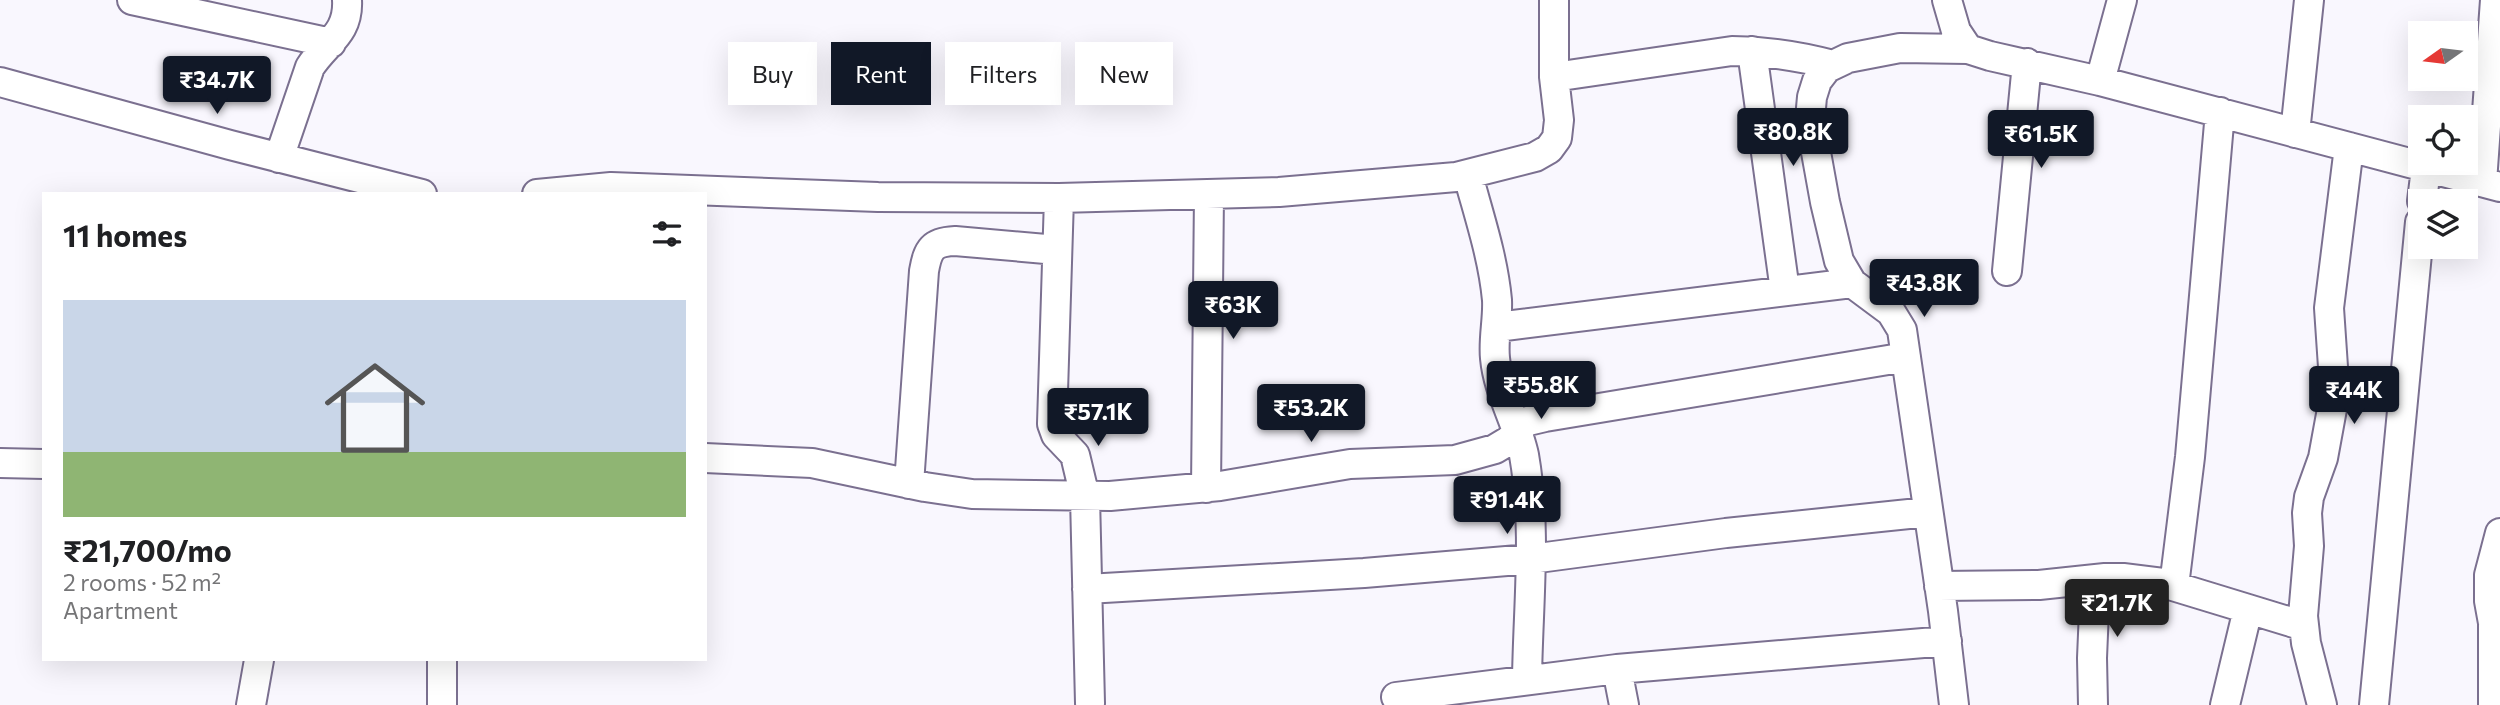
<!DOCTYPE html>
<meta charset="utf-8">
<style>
body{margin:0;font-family:Commissioner,sans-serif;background:#f2f2f2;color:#202124;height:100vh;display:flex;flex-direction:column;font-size:26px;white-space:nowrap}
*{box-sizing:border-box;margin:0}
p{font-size:23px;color:#757577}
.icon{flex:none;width:38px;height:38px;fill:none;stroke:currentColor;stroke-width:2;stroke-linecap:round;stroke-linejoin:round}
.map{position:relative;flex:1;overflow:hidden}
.details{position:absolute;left:42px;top:192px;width:665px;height:469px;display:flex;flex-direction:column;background:#fff;border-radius:0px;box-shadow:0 7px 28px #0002}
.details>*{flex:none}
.guide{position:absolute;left:728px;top:42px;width:665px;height:63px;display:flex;gap:14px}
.needle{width:46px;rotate:256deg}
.fabs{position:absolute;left:2408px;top:21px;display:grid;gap:14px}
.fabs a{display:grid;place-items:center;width:70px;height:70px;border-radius:0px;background:#fff;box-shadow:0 7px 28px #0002;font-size:35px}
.price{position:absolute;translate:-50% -60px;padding:0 16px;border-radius:7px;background:#111827;color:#fff;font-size:23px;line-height:46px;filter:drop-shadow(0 2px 4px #0008)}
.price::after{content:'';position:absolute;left:50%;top:42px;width:21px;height:16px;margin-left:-10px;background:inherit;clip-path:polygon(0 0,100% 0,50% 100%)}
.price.current{background:#222;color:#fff}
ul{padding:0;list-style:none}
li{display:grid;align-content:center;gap:14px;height:371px;padding:0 21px}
li span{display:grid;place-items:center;height:217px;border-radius:0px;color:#555}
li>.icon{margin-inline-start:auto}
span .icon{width:126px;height:126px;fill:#fffc;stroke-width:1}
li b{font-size:30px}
h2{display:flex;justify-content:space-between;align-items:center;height:84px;padding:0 21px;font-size:30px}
.tag{padding:0 24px;border-radius:0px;background:#fff;box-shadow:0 7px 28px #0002;font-size:24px;line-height:63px}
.tag.current{background:#111827;color:#fff}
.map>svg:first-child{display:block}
</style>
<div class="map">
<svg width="2500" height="705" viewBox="0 0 2500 705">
<rect width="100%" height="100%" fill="#f9f7fe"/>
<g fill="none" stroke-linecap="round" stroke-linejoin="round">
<defs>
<path id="minor" d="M132 0 331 43
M1947 0 1956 31 1968 49 1990 56 2100 81 2500 187
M1752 51 1785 291
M1554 77 1732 51C1767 51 1799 56 1833 65
M2100 81 2122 0
M0 82 230 145 422 194
M2295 133 2309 0
M279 158 310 67C326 42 349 34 347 0
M1468 175C1479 216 1493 257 1497 300 1498 319 1493 339 1495 358 1498 392 1517 422 1524 455 1537 529 1528 605 1527 679
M2482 182 2495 0
M537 194 611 187 878 197 1059 198 1279 192 1456 177 1535 157 1549 149 1557 138 1559 120 1554 77V0
M1059 198 1052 424 1056 435 1075 455 1085 497 1090 703
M2422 201 2426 168
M2007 271 2027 63
M1497 327 1852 283
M705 458 812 463 925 487 972 494 1110 496 1220 486 1350 464 1455 460 1495 449 1510 440 1518 428 1528 421 1545 417 1906 357
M0 463 44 464
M909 484 924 271C928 249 932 242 955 241L1057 250
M1206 488 1209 194
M2089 580 2094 610 2092 658 2093 705
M1939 586 2039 585 2105 578H2123L2163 583 2304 626
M2174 586 2190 457 2220 112
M1087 589 1364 573 1531 559 1726 533 1928 512
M1617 669 1624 705
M1396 697 1617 669 1947 641
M251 705 259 660
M442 705V660
M1954 705 1943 611 1902 330 1891 312 1852 283 1839 261 1825 202 1810 119 1812 97 1817 81 1827 68 1848 58 1900 48 1968 49
M2225 705 2248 609
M2322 705 2306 643 2303 616 2309 546 2307 513 2309 497 2323 458 2332 409 2333 367 2329 308 2349 147
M2374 705 2420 222
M2493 705V623L2489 601V575L2500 533"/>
</defs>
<use href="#minor" stroke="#7b7090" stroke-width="32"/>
<use href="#minor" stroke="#fff" stroke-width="28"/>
</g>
</svg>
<div class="fabs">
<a><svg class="needle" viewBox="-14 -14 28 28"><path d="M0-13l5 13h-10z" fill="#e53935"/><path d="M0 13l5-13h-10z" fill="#757577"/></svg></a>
<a><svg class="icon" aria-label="locate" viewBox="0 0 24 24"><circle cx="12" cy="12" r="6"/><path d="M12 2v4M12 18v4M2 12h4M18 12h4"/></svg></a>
<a><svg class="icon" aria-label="layers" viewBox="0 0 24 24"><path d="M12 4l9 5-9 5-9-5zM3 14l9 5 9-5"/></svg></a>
</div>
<b class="price" style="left:217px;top:116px">₹34.7K</b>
<b class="price" style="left:1793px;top:168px">₹80.8K</b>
<b class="price" style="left:2041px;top:170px">₹61.5K</b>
<b class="price" style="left:1924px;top:319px">₹43.8K</b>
<b class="price" style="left:1233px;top:341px">₹63K</b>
<b class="price" style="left:1541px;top:421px">₹55.8K</b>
<b class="price" style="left:2354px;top:426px">₹44K</b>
<b class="price" style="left:1311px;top:444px">₹53.2K</b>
<b class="price" style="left:1098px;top:448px">₹57.1K</b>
<b class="price" style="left:1507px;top:536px">₹91.4K</b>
<b class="price current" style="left:2117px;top:639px">₹21.7K</b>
<div class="guide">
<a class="tag">Buy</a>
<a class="tag current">Rent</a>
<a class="tag">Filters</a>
<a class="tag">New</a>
</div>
<section class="details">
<h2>11 homes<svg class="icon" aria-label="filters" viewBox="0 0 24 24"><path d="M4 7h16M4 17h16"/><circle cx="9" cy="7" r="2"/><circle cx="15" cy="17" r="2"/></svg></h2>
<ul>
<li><span style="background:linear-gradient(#c9d6e8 70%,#8fb573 0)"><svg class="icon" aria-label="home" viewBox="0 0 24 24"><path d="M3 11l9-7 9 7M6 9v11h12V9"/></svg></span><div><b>₹21,700/mo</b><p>2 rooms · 52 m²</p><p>Apartment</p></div></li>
</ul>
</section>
</div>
